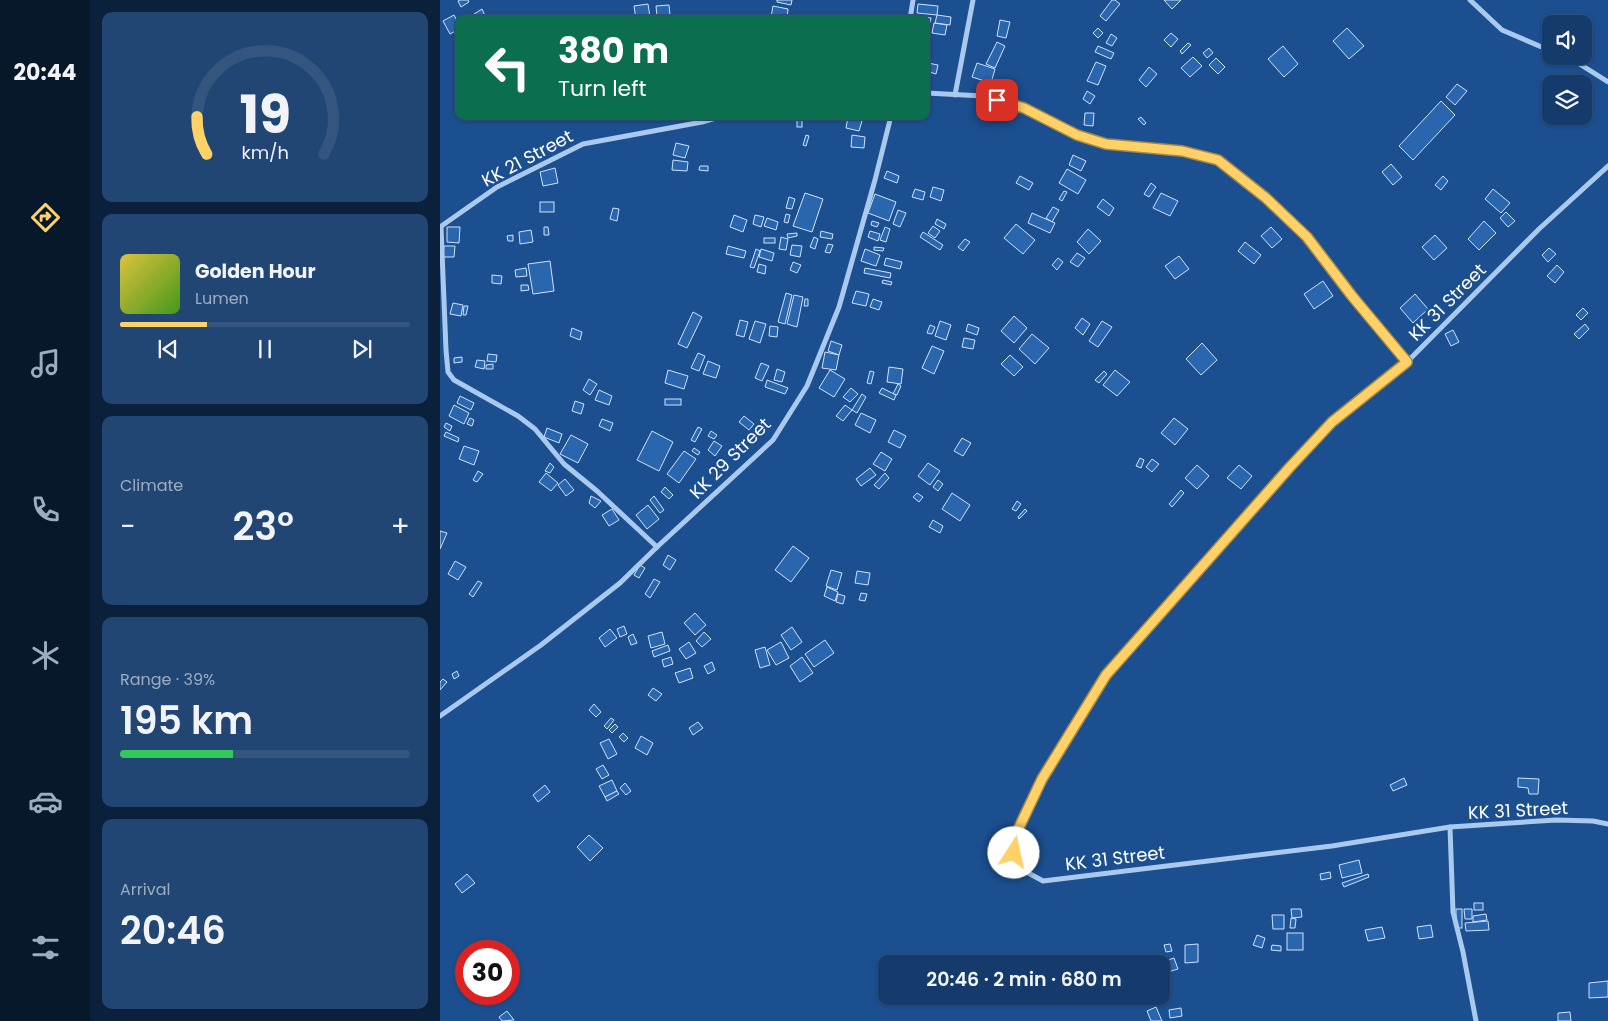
<!DOCTYPE html>
<html lang="en">
<head>
<meta charset="utf-8">
<style>
	body { margin:0; font-family:Poppins,sans-serif; background:#214673; color:#f1f3f6; height:100vh; display:flex; flex-direction:column; font-size:19px; white-space:nowrap }
	* { box-sizing:border-box; margin:0 }
	p { font-size:16px; color:#9dadc1 }
	.icon { flex:none; width:28px; height:28px; fill:none; stroke:currentColor; stroke-width:2; stroke-linecap:round; stroke-linejoin:round }
	.map { position:relative; flex:1; overflow:hidden }
	.side { display:flex; flex-direction:column; gap:12px; padding:12px; background:#0b203b; width:350px }
	.side>* { flex:none }
	.banner { position:absolute; left:15px; top:15px; width:475px; height:105px; border-radius:10px; box-shadow:0 1px 4px #0004,0 0 0 1px #33557e; background:#0b6e4f; color:#fff; overflow:hidden }
	.buttons { position:absolute; left:1102px; top:15px; display:grid; gap:10px }
	.buttons a { display:grid; place-items:center; width:50px; height:50px; border-radius:10px; background:#143b6b; box-shadow:0 1px 4px #0004,0 0 0 1px #33557e; font-size:25px }
	.speed { position:absolute; left:15px; top:940px; display:flex; gap:10px; font-size:25px; font-weight:700; text-align:center }
	.speed>* { display:grid; place-content:center; width:65px; height:65px; border-radius:50%; background:#143b6b; box-shadow:0 1px 4px #0004,0 0 0 1px #33557e; line-height:1 }
	.speed .limit { border:8px solid #d22; background:#fff; color:#111 }
	.pin { position:absolute; display:grid; place-items:center; width:42px; height:42px; color:#fff; margin:-21px; border-radius:10px; box-shadow:0 2px 8px #0006 }
	.me { position:absolute; width:55px; margin:-28px; rotate:10deg; stroke-linejoin:round; filter:drop-shadow(0 0 4px #0008) }
	.turn { display:flex; align-items:center; gap:18px; height:105px; padding:0 20px; font-size:22px }
	.turn .icon { width:65px; height:65px; stroke-width:2.5 }
	.turn b { display:block; font-size:35px; line-height:42px }
	.big { font-size:38px; font-weight:600; line-height:1.1 }
	.side .tile { flex:1; display:flex; flex-direction:column; justify-content:center; gap:8px; min-width:0; padding:0 18px; border-radius:10px; background:#214673 }
	.side .dial { align-items:center; gap:0 }
	.dial svg { height:130px; overflow:visible; fill:none; stroke:#33557e; stroke-width:7; stroke-linecap:round; text-anchor:middle }
	.dial text { fill:#f1f3f6; stroke:none }
	.song { display:flex; align-items:center; gap:15px }
	.cover { width:60px; height:60px; border-radius:8px; background:linear-gradient(135deg,hsl(50 70% 55%),hsl(100 70% 35%)) }
	.played { height:5px; border-radius:2px; background:linear-gradient(90deg,#ffd166 30%,#33557e 30%) }
	.keys { display:flex; justify-content:space-around; direction:ltr }
	.heat { display:flex; justify-content:space-between; align-items:center; font-size:28px; direction:ltr }
	.charge { height:8px; border-radius:4px; background:linear-gradient(90deg,#34c759 39%,#33557e 0) }
	.trip { position:absolute; left:438px; top:955px; width:292px; height:50px; border-radius:10px; background:#143b6b; box-shadow:0 1px 4px #0004,0 0 0 1px #33557e; font-weight:600; line-height:50px; text-align:center }
	main { display:flex; flex:1; min-height:0 }
	.menu { display:flex; flex-direction:column; width:90px; justify-content:space-around; align-items:center; background:#08182b; color:#9dadc1 }
	.menu .icon { width:35px; height:35px }
	.menu .current { color:#ffd166 }
	.menu b { font-size:22px; color:#f1f3f6 }
	.map>svg:first-child { display:block }
</style>
</head>
<body>
<main>
<nav class="menu">
<b>20:44</b>
<svg class="icon current" aria-label="directions" viewBox="0 0 24 24"><path d="M12 3l9 9-9 9-9-9zM9 14v-3h6M13 9l2 2-2 2"/></svg>
<svg class="icon" aria-label="music" viewBox="0 0 24 24"><path d="M9 18V5l10-2v13"/><circle cx="6" cy="18" r="3"/><circle cx="16" cy="16" r="3"/></svg>
<svg class="icon" aria-label="phone" viewBox="0 0 24 24"><path d="M5 4h4l2 5-3 2q2 4 5 5l2-3 5 2v4C11 20 4 13 5 4z"/></svg>
<svg class="icon" aria-label="climate" viewBox="0 0 24 24"><path d="M12 3v18M4 7l16 10M4 17L20 7"/></svg>
<svg class="icon" aria-label="car" viewBox="0 0 24 24"><path d="M5 17H2v-5l4-1 3-4h7l3 4 3 1v5h-3M9 17h6M6 11h13"/><circle cx="7" cy="17" r="2"/><circle cx="17" cy="17" r="2"/></svg>
<svg class="icon" aria-label="filters" viewBox="0 0 24 24"><path d="M4 7h16M4 17h16"/><circle cx="9" cy="7" r="2"/><circle cx="15" cy="17" r="2"/></svg>
</nav>
<section class="side">
<div class="tile dial"><svg viewBox="0 0 100 80">
<path d="M14 69A42 42 0 1 1 86 69"/>
<path d="M14 69A42 42 0 0 1 8 46" stroke="#ffd166"/>
<text x="50" y="56" font-size="32" font-weight="700">19</text>
<text x="50" y="72" font-size="11">km/h</text>
</svg></div>
<div class="tile">
<div class="song"><i class="cover"></i><div><b>Golden Hour</b><p>Lumen</p></div></div>
<div class="played"></div>
<div class="keys"><svg class="icon" aria-label="previous" viewBox="0 0 24 24"><path d="M18 5L8 12l10 7zM5 5v14"/></svg><svg class="icon" aria-label="pause" viewBox="0 0 24 24"><path d="M8 5v14M16 5v14"/></svg><svg class="icon" aria-label="next" viewBox="0 0 24 24"><path d="M6 5l10 7-10 7zM19 5v14"/></svg></div>
</div>
<div class="tile"><p>Climate</p>
<div class="heat"><a>−</a><b class="big">23°</b><a>+</a></div>
</div>
<div class="tile"><p>Range · 39%</p><b class="big">195 km</b><div class="charge"></div></div>
<div class="tile"><p>Arrival</p><b class="big">20:46</b></div>
</section>
<div class="map">
<svg width="1168" height="1021" viewBox="0 0 1168 1021">
	<rect width="100%" height="100%" fill="#1b4f8f"/>
	<g fill="#2a66ad" stroke="#cfe3fa">
		<path d="M20 0H28L29 2 21 7 18 1Z"/>
		<path d="M337 0H352L351 5 337 2Z"/>
		<path d="M672 0H675L680 4 666 21 660 16Z"/>
		<path d="M724 0H741L732 9Z"/>
		<path d="M208 4 210 17 196 19 194 6Z"/>
		<path d="M478 4 498 6 497 15 477 13Z"/>
		<path d="M229 5 230 15 217 16 216 6Z"/>
		<path d="M333 6 348 9 347 19 331 17Z"/>
		<path d="M42 9 45 16 36 19 34 14Z"/>
		<path d="M14 15 19 25V29L10 34 3 21Z"/>
		<path d="M497 15 511 17 510 25 495 23Z"/>
		<path d="M478 16 491 18 489 32 486 31V19H477Z"/>
		<path d="M560 20 570 22 566 38 557 36Z"/>
		<path d="M494 23 507 25 505 35 492 33Z"/>
		<path d="M658 28 663 33 658 38 653 33Z"/>
		<path d="M907 28 924 46 909 59 893 41Z"/>
		<path d="M731 33 738 39 731 47 724 40Z"/>
		<path d="M671 34 677 38 672 46 666 43Z"/>
		<path d="M557 42 565 46 555 68 546 64Z"/>
		<path d="M748 43 751 45 742 54 740 51Z"/>
		<path d="M658 46 674 53 671 59 655 52Z"/>
		<path d="M843 46 858 64 844 77 828 59Z"/>
		<path d="M769 48 773 53 767 58 763 53Z"/>
		<path d="M753 57 762 66 750 77 741 68Z"/>
		<path d="M776 58 785 67 778 74 769 65Z"/>
		<path d="M656 62 666 66 658 85 647 81Z"/>
		<path d="M488 63 498 65 496 74 486 71Z"/>
		<path d="M537 63 555 69 551 83 532 77Z"/>
		<path d="M709 67 717 74 706 87 699 80Z"/>
		<path d="M1017 84 1027 91 1015 105 1006 97Z"/>
		<path d="M647 91 655 96 650 104 643 99Z"/>
		<path d="M1001 101 1015 115 973 160 959 146Z"/>
		<path d="M645 113H654L653 126 644 125Z"/>
		<rect x="357" y="117" width="5" height="10"/>
		<path d="M408 117 422 121 419 131 406 128Z"/>
		<path d="M701 117 706 123 704 125 698 119Z"/>
		<path d="M366 135 369 136 366 146 363 145Z"/>
		<path d="M412 135 425 137 424 148 411 147Z"/>
		<path d="M236 143 249 146 245 158 233 155Z"/>
		<path d="M633 155 646 161 641 171 629 165Z"/>
		<path d="M233 160 248 162 247 171 232 170Z"/>
		<path d="M951 164 962 177 953 185 942 172Z"/>
		<path d="M260 166H268V171L259 170Z"/>
		<path d="M115 168 118 183 103 186 100 172Z"/>
		<path d="M627 169 646 180 638 194 619 183Z"/>
		<path d="M447 171 459 176 457 183 444 178Z"/>
		<path d="M580 176 593 183 589 190 576 183Z"/>
		<path d="M1003 176 1008 181 1001 190 995 185Z"/>
		<path d="M711 183 716 187 709 197 704 194Z"/>
		<path d="M493 187 504 190 501 201 490 197Z"/>
		<path d="M475 189 485 192 483 200 472 197Z"/>
		<path d="M1053 189 1070 203 1061 213 1045 199Z"/>
		<path d="M624 191 627 192 622 201 619 199Z"/>
		<path d="M365 193 383 199 372 232 353 226Z"/>
		<path d="M721 193 738 201 730 216 713 208Z"/>
		<path d="M435 194 456 202 449 221 428 213Z"/>
		<path d="M349 197 355 199 352 209 346 208Z"/>
		<path d="M663 199 674 208 669 216 657 207Z"/>
		<rect x="100" y="202" width="14" height="10"/>
		<path d="M613 207 619 210 612 222 606 218Z"/>
		<path d="M173 208 179 209 177 221 170 219Z"/>
		<path d="M458 210 466 213 460 227 453 224Z"/>
		<path d="M1066 212 1075 221 1068 227 1060 218Z"/>
		<path d="M592 213 615 223 610 233 588 223Z"/>
		<path d="M346 214 350 215 348 223 344 222Z"/>
		<path d="M294 215 307 220 303 232 290 227Z"/>
		<path d="M315 215 324 217 321 227 313 224Z"/>
		<path d="M327 218 338 222 336 230 324 226Z"/>
		<path d="M497 219 506 224 504 229 495 224Z"/>
		<path d="M432 221 439 223 437 227 431 225Z"/>
		<path d="M1044 221 1056 233 1039 250 1028 239Z"/>
		<path d="M576 224 595 240 583 254 564 238Z"/>
		<path d="M493 226 500 231 495 238 488 233Z"/>
		<path d="M7 227H20L19 243 7 242Z"/>
		<path d="M104 227H108L109 235H104Z"/>
		<path d="M445 227 450 229 446 242 440 240Z"/>
		<path d="M831 227 842 239 832 248 821 236Z"/>
		<path d="M648 229 661 241 649 254 637 242Z"/>
		<path d="M91 230 93 242 80 244 79 232Z"/>
		<path d="M381 231 393 234 392 239 380 237Z"/>
		<path d="M430 231 440 234 438 241 428 237Z"/>
		<path d="M483 232 503 245 500 250 480 237Z"/>
		<path d="M357 233V236L348 238 347 234Z"/>
		<path d="M73 235V241H68L67 236Z"/>
		<path d="M995 235 1007 248 994 260 982 247Z"/>
		<path d="M341 237 348 239 346 250 339 249Z"/>
		<path d="M374 237 378 239 375 249 370 247Z"/>
		<rect x="324" y="238" width="11" height="5"/>
		<path d="M525 239 530 242 523 251 518 247Z"/>
		<path d="M805 242 821 255 814 264 798 251Z"/>
		<path d="M388 244 393 245 390 253 385 252Z"/>
		<path d="M352 245 362 246 360 257 350 255Z"/>
		<path d="M4 246H15L14 257H3Z"/>
		<path d="M288 246 306 251 304 258 286 254Z"/>
		<path d="M434 247 444 248 443 251 434 250Z"/>
		<path d="M1109 248 1116 254 1108 262 1102 255Z"/>
		<path d="M316 249 320 251 314 268 310 267Z"/>
		<path d="M321 249 334 253 332 261 319 257Z"/>
		<path d="M425 249 440 255 436 266 421 261Z"/>
		<path d="M637 253 645 258 638 267 630 262Z"/>
		<path d="M739 256 749 269 735 279 725 266Z"/>
		<path d="M446 258 462 262 460 269 444 265Z"/>
		<path d="M618 258 623 262 617 270 612 265Z"/>
		<path d="M110 261 114 291 93 294 88 264Z"/>
		<path d="M353 262 361 265 357 273 350 270Z"/>
		<path d="M319 264 326 266 325 274 317 272Z"/>
		<path d="M1117 265 1124 272 1115 283 1107 276Z"/>
		<path d="M86 268 87 276 76 277 75 270Z"/>
		<path d="M425 268 451 273 450 278 424 273Z"/>
		<path d="M52 275 62 276 61 284 52 283Z"/>
		<path d="M443 280 452 282 451 285 442 283Z"/>
		<path d="M883 281 893 296 874 309 864 294Z"/>
		<path d="M81 285H88L89 290 81 291Z"/>
		<path d="M416 291 429 294 426 306 412 303Z"/>
		<path d="M346 293 352 295 345 324 338 322Z"/>
		<path d="M975 294 988 309 973 323 960 308Z"/>
		<path d="M354 295 363 297 357 327 347 324Z"/>
		<path d="M365 299H368V306H364Z"/>
		<path d="M433 299 442 302 439 310 430 307Z"/>
		<path d="M13 303 23 305 21 316 10 314Z"/>
		<path d="M24 306H28L26 315H23Z"/>
		<path d="M1143 308 1148 313 1141 320 1136 315Z"/>
		<path d="M253 312 262 317 247 348 238 344Z"/>
		<path d="M574 316 587 328 574 343 561 331Z"/>
		<path d="M642 318 650 324 643 335 635 328Z"/>
		<path d="M300 320 308 322 304 337 296 335Z"/>
		<path d="M315 321 326 324 320 343 309 339Z"/>
		<path d="M500 321 511 325 506 340 495 336Z"/>
		<path d="M662 321 672 327 658 347 649 341Z"/>
		<path d="M528 324 539 328 537 335 526 331Z"/>
		<path d="M1145 324 1149 329 1139 339 1134 334Z"/>
		<path d="M490 325 495 327 492 334 487 333Z"/>
		<path d="M330 326 338 327 337 337 329 336Z"/>
		<path d="M132 328 142 332 140 340 130 336Z"/>
		<path d="M1013 330 1019 342 1011 346 1005 334Z"/>
		<path d="M592 334 609 348 595 364 579 349Z"/>
		<path d="M524 338 535 340 533 349 522 347Z"/>
		<path d="M391 341 402 345 399 355 388 351Z"/>
		<path d="M762 343 777 360 761 375 746 359Z"/>
		<path d="M492 346 504 351 494 374 482 368Z"/>
		<path d="M385 352 399 355 396 370 382 368Z"/>
		<path d="M258 353 265 356 259 371 251 368Z"/>
		<path d="M48 354 57 355 56 362 47 361Z"/>
		<path d="M570 355 583 367 574 376 561 364Z"/>
		<path d="M22 357V362L14 363V358Z"/>
		<path d="M37 360 45 361 44 369 35 367Z"/>
		<path d="M268 361 280 366 276 378 263 374Z"/>
		<path d="M321 363 329 366 322 381 315 378Z"/>
		<path d="M53 364V369H46V365Z"/>
		<path d="M449 367 463 369 461 384 447 382Z"/>
		<path d="M337 369 345 372 342 382 334 380Z"/>
		<path d="M228 370 248 376 244 389 225 383Z"/>
		<path d="M390 370 405 379 394 397 379 388Z"/>
		<path d="M675 370 690 382 677 396 663 385Z"/>
		<path d="M430 371 434 372 431 384 427 383Z"/>
		<path d="M664 371 667 374 659 383 655 380Z"/>
		<path d="M149 379 157 384 150 395 143 390Z"/>
		<path d="M327 380 348 388 345 394 325 387Z"/>
		<path d="M458 384 461 386 457 395 453 394Z"/>
		<path d="M411 388 418 394 410 402 403 397Z"/>
		<path d="M442 388 456 395 454 400 439 393Z"/>
		<path d="M159 390 172 396 169 405 155 400Z"/>
		<path d="M422 394 426 397 417 413 412 410Z"/>
		<path d="M20 396 34 403 31 410 17 403Z"/>
		<rect x="225" y="399" width="16" height="6"/>
		<path d="M135 401 144 404 141 414 132 411Z"/>
		<path d="M14 405 29 413 24 424 9 416Z"/>
		<path d="M405 405 412 410 403 421 396 416Z"/>
		<path d="M421 413 436 420 430 433 415 425Z"/>
		<path d="M304 416 314 424 309 430 299 422Z"/>
		<path d="M30 418 34 420 32 426 27 424Z"/>
		<path d="M734 418 748 429 735 445 721 433Z"/>
		<path d="M162 419 173 423 170 431 159 426Z"/>
		<path d="M6 423 12 426 10 431 4 427Z"/>
		<path d="M258 427 262 429 255 442 251 440Z"/>
		<path d="M107 428 122 434 119 443 104 437Z"/>
		<path d="M454 430 466 436 460 448 448 442Z"/>
		<path d="M212 431 233 442 219 471 197 460Z"/>
		<path d="M271 431 277 435 274 439 268 436Z"/>
		<path d="M6 432 19 438 18 442 4 436Z"/>
		<path d="M131 435 148 444 138 463 120 454Z"/>
		<path d="M522 438 531 443 523 456 514 451Z"/>
		<path d="M274 441 282 446 275 456 268 450Z"/>
		<path d="M24 446 39 451 34 465 19 459Z"/>
		<path d="M254 448 260 452 258 455 252 451Z"/>
		<path d="M244 451 256 459 239 483 227 474Z"/>
		<path d="M441 452 452 459 445 471 433 464Z"/>
		<path d="M700 458 704 460 701 468 696 466Z"/>
		<path d="M712 459 719 464 712 472 706 467Z"/>
		<path d="M110 463 114 467 110 473 105 471Z"/>
		<path d="M488 463 500 471 490 485 478 476Z"/>
		<path d="M757 465 769 476 757 489 745 478Z"/>
		<path d="M799 465 812 476 801 489 787 478Z"/>
		<path d="M430 468 436 475 421 486 416 479Z"/>
		<path d="M38 471 43 474 37 482 33 480Z"/>
		<path d="M106 473 118 483 111 491 99 482Z"/>
		<path d="M445 473 449 478 439 489 434 485Z"/>
		<path d="M125 479 134 490 126 496 118 485Z"/>
		<path d="M498 480 503 484 498 491 493 487Z"/>
		<path d="M225 487 233 495 229 499 221 492Z"/>
		<path d="M741 490 744 493 732 507 729 504Z"/>
		<path d="M477 493 483 497 479 502 473 497Z"/>
		<path d="M512 493 530 505 520 521 502 509Z"/>
		<path d="M151 496 161 501 155 508 149 503Z"/>
		<path d="M214 496 224 510 220 513 210 500Z"/>
		<path d="M577 501 581 504 576 511 572 509Z"/>
		<path d="M208 505 219 519 207 529 196 515Z"/>
		<path d="M172 509 179 520 169 526 162 515Z"/>
		<path d="M585 509 587 511 579 519 578 517Z"/>
		<path d="M493 520 503 526 500 533 489 527Z"/>
		<path d="M0 531 7 533 0 549Z"/>
		<path d="M353 546 369 558 351 582 335 570Z"/>
		<path d="M228 555 236 560 230 570 223 565Z"/>
		<path d="M15 561 26 567 18 580 8 574Z"/>
		<path d="M200 565 205 568 199 578 194 575Z"/>
		<path d="M391 570 402 573 397 590 386 586Z"/>
		<path d="M417 571 430 573 428 585 415 583Z"/>
		<path d="M214 579 220 582 210 598 205 594Z"/>
		<path d="M38 581 42 583 33 597 29 594Z"/>
		<path d="M387 587 398 592 395 601 384 596Z"/>
		<path d="M421 593 427 594 425 601 419 600Z"/>
		<path d="M398 594 405 596 403 604 396 602Z"/>
		<path d="M255 613 266 625 255 635 244 623Z"/>
		<path d="M184 626 187 634 180 637 177 629Z"/>
		<path d="M352 627 362 642 351 650 341 635Z"/>
		<path d="M170 629 177 638 165 647 159 638Z"/>
		<path d="M222 632 225 644 211 648 208 636Z"/>
		<path d="M264 632 271 639 262 647 256 641Z"/>
		<path d="M193 634 197 643 191 645 188 637Z"/>
		<path d="M385 640 394 653 374 667 365 654Z"/>
		<path d="M249 642 256 653 246 659 239 649Z"/>
		<path d="M341 642 349 658 336 665 327 650Z"/>
		<path d="M228 645 230 651 214 657 212 651Z"/>
		<path d="M325 647 330 665 320 668 315 650Z"/>
		<path d="M231 657 233 664 224 667 222 660Z"/>
		<path d="M362 657 373 673 360 682 350 666Z"/>
		<path d="M272 662 275 670 268 674 264 666Z"/>
		<path d="M250 668 253 678 239 683 235 673Z"/>
		<path d="M17 671 19 676 14 679 12 674Z"/>
		<path d="M3 679 7 682 0 690V682Z"/>
		<path d="M213 688 222 694 216 701 208 695Z"/>
		<path d="M154 704 161 712 156 717 149 710Z"/>
		<path d="M171 718 174 720 167 729 164 726Z"/>
		<path d="M258 722 263 728 253 735 249 728Z"/>
		<path d="M175 724 178 727 172 733 169 730Z"/>
		<path d="M183 733 188 738 184 742 179 737Z"/>
		<path d="M201 736 213 743 207 755 195 748Z"/>
		<path d="M169 739 177 754 168 759 160 743Z"/>
		<path d="M163 765 169 775 162 779 156 769Z"/>
		<path d="M964 778 967 785 953 791 950 785Z"/>
		<path d="M1078 778 1099 779 1098 794H1089L1088 788 1078 787Z"/>
		<path d="M172 780 177 791 165 797 159 786Z"/>
		<path d="M185 783 191 791 186 795 180 788Z"/>
		<path d="M105 785 110 792 98 802 93 795Z"/>
		<path d="M177 791 179 794 167 801 165 797Z"/>
		<path d="M149 835 163 848 150 861 137 847Z"/>
		<path d="M919 860 922 873 902 878 899 865Z"/>
		<path d="M890 872 891 878 881 880 880 874Z"/>
		<path d="M27 874 35 883 22 893 15 884Z"/>
		<path d="M928 874 929 877 904 887 902 883Z"/>
		<rect x="1034" y="903" width="9" height="7"/>
		<path d="M851 909H861L862 917 852 918Z"/>
		<rect x="1016" y="909" width="6" height="19"/>
		<path d="M1024 909H1032V919H1025Z"/>
		<path d="M1046 914 1047 920 1033 922V916Z"/>
		<path d="M832 915H844V929H833Z"/>
		<path d="M851 918 856 919 855 928H850Z"/>
		<path d="M1048 921 1049 930 1026 931 1025 923Z"/>
		<path d="M991 925 993 937 979 939 977 927Z"/>
		<path d="M942 927 945 938 928 941 925 930Z"/>
		<rect x="847" y="933" width="16" height="17"/>
		<path d="M817 935 825 938 822 948 813 945Z"/>
		<path d="M730 944 732 951 726 952 724 945Z"/>
		<path d="M758 944V962L745 963V945Z"/>
		<path d="M832 945 841 946V951L831 950Z"/>
		<path d="M715 956 717 960 711 963 709 960Z"/>
		<path d="M734 958 738 969 728 972 725 961Z"/>
		<path d="M1168 981V997L1149 998V983Z"/>
		<path d="M726 990 728 996 722 998 721 992Z"/>
		<path d="M716 1007 722 1021H711L707 1011Z"/>
		<path d="M741 1008 742 1016 730 1018 729 1010Z"/>
		<path d="M67 1011 74 1020 62 1021 59 1017Z"/>
		<path d="M1130 1012 1131 1021H1118V1013Z"/>
	</g>
	<g fill="none" stroke-linecap="round" stroke-linejoin="round">
		<g stroke="#a9c9ee" stroke-width="5">
			<path d="M1030 0 1062 30 1111 51"/>
			<path d="M470 19 473 0"/>
			<path d="M1123 56 1138 63 1168 82"/>
			<path d="M486 93 543 96 584 108 637 135 666 144 743 151 778 160 826 198 867 237 912 296 967 362"/>
			<path d="M515 95 533 0"/>
			<path d="M1168 166 1099 229 967 362 892 422 850 467 666 675 602 779 575 836 574 853 581 869 603 881 892 846 1010 827 1116 820 1153 821 1168 824"/>
			<path d="M0 227 57 187 143 144 262 122 283 116"/>
			<path d="M1 227 6 350 8 372 14 380 78 416 95 429 124 464 157 491 217 547"/>
			<path d="M0 716 101 645 180 583 217 547 333 440 367 386 399 307 435 180 451 116"/>
			<path d="M1010 827 1013 912 1023 952 1036 1021"/>
		</g>
	</g>
	<g fill="none" stroke-linecap="round" stroke-linejoin="round">
		<g stroke="#a68842" stroke-width="12">
			<path id="route" d="M557 100 584 108 637 135 666 144 742 151 778 160 826 198 867 237 912 296 967 362 892 422 850 467 666 675 602 779 575 836 574 853"/>
		</g>
		<use href="#route" stroke="#ffd166" stroke-width="9"/>
	</g>
	<g text-anchor="middle" dominant-baseline="central" stroke-width="5" stroke-linejoin="round" paint-order="stroke">
		<g font-size="18" fill="#fff" stroke="#1b4f8f">
			<text transform="translate(87 158) rotate(-28)">KK 21 Street</text>
			<text transform="translate(1007 302) rotate(-45)">KK 31 Street</text>
			<text transform="translate(290 458) rotate(-45)">KK 29 Street</text>
			<text transform="translate(1078 810) rotate(-3)">KK 31 Street</text>
			<text transform="translate(675 858) rotate(-7)">KK 31 Street</text>
		</g>
	</g>
</svg>
<div class="buttons">
<a><svg class="icon" aria-label="sound" viewBox="0 0 24 24"><path d="M4 9h4l5-4v14l-5-4H4zM17 9q2 3 0 6"/></svg></a>
<a><svg class="icon" aria-label="layers" viewBox="0 0 24 24"><path d="M12 4l9 5-9 5-9-5zM3 14l9 5 9-5"/></svg></a>
</div>
<div class="speed"><div class="limit">30</div></div>
<div class="pin" style="left:557px;top:100px;background:#d93025"><svg class="icon" aria-label="arrive" viewBox="0 0 24 24"><path d="M6 21V4h12l-3 4 3 4H6"/></svg></div>
<svg class="me" style="left:574px;top:853px" viewBox="-20 -20 40 40"><circle r="19" fill="#fff"/><path d="M0-13L10 11 0 6-10 11z" fill="#ffd166"/></svg>
<div class="trip">20:46 · 2 min · 680 m</div>
<div class="banner">
<div class="turn"><svg class="icon" aria-label="left" viewBox="0 0 24 24"><path d="M17 20v-9H6M10 6l-5 5 5 5"/></svg><div><b>380 m</b>Turn left</div></div>
</div>
</div>
</main>
</body>
</html>
